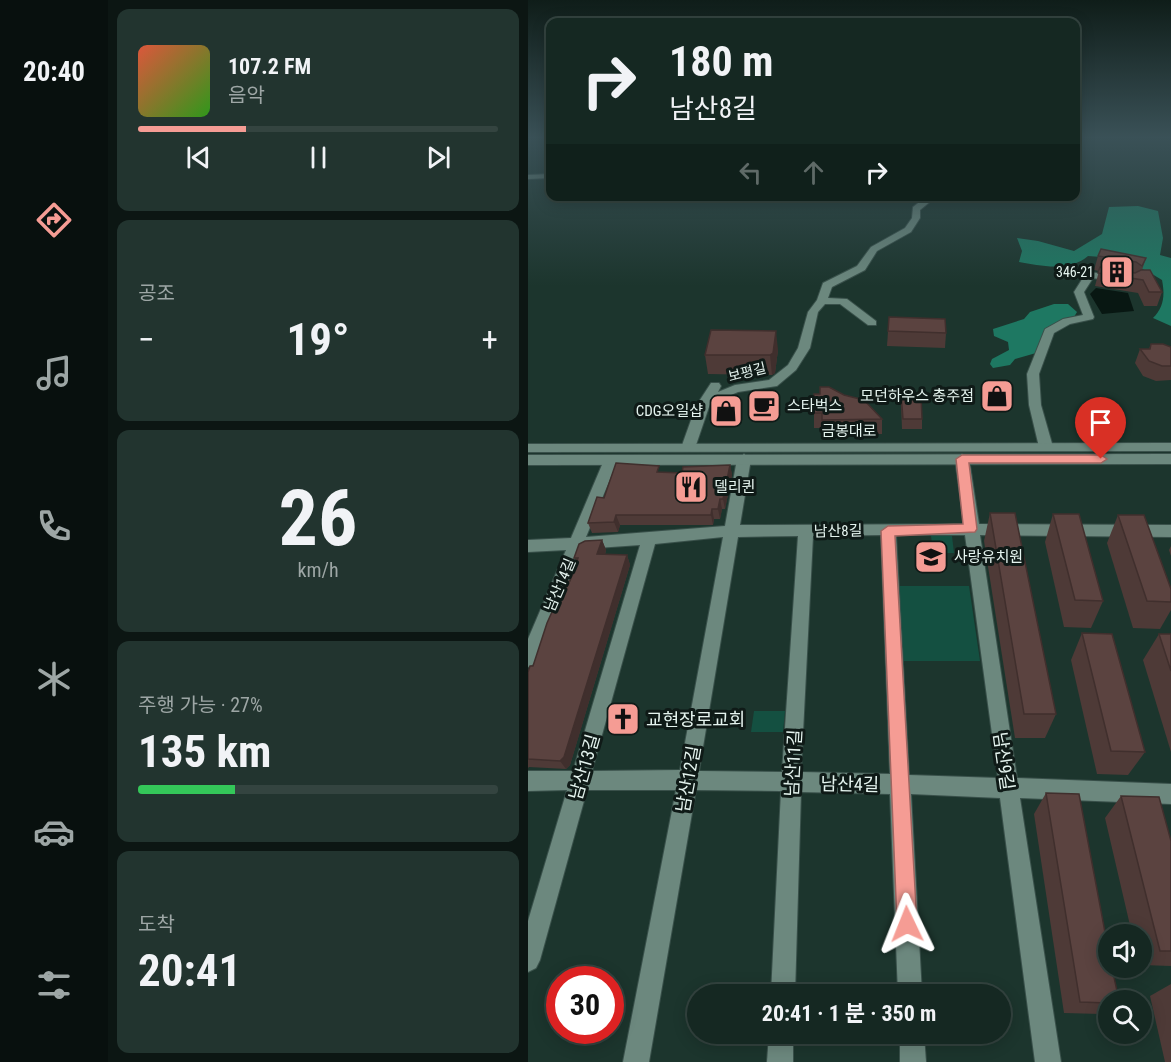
<!DOCTYPE html>
<html lang="ko">
<head>
<meta charset="utf-8">
<style>
	body { margin:0; font-family:"Roboto Condensed","Noto Sans KR",sans-serif; background:#22342f; color:#f1f3f6; height:100vh; display:flex; flex-direction:column; font-size:22px; white-space:nowrap }
	* { box-sizing:border-box; margin:0 }
	p { font-size:20px; color:#9da6a5 }
	.icon { flex:none; width:33px; height:33px; fill:none; stroke:currentColor; stroke-width:2; stroke-linecap:round; stroke-linejoin:round }
	.map { position:relative; flex:1; overflow:hidden }
	.side { display:flex; flex-direction:column; gap:9px; padding:9px; background:#0c1613; width:420px }
	.side>* { flex:none }
	.guide { position:absolute; left:18px; top:18px; width:534px; height:183px; border-radius:12px; box-shadow:0 3px 15px #0003,0 0 0 2px #344440; background:#152822; color:#f1f3f6; overflow:hidden }
	.controls { position:absolute; left:570px; top:924px; display:grid; gap:12px }
	.controls a { display:grid; place-items:center; width:54px; height:54px; border-radius:50%; background:#152822; box-shadow:0 3px 15px #0003,0 0 0 2px #344440; font-size:30px }
	.speed { position:absolute; left:18px; top:966px; display:flex; gap:12px; font-size:30px; font-weight:700; text-align:center }
	.speed>* { display:grid; place-content:center; width:78px; height:78px; border-radius:50%; background:#152822; box-shadow:0 3px 15px #0003,0 0 0 2px #344440; line-height:1 }
	.speed .limit { border:9px solid #d22; background:#fff; color:#111 }
	.pin { position:absolute; display:grid; place-items:center; width:51px; height:51px; color:#fff; margin:-62px -26px; border-radius:50% 50% 50% 0; rotate:-45deg; box-shadow:0 0 6px #0007 }
	.pin .icon { rotate:45deg }
	.me { position:absolute; width:66px; margin:-33px; rotate:358deg; stroke-linejoin:round; filter:drop-shadow(0 0 4px #0008) }
	.turn { display:flex; align-items:center; gap:21px; height:126px; padding:0 24px; font-size:27px }
	.turn .icon { width:78px; height:78px; stroke-width:2.5 }
	.turn b { display:block; font-size:42px; line-height:51px }
	.lanes { display:flex; align-items:center; height:57px; padding:0 24px; background:#0003; justify-content:center; gap:30px; direction:ltr }
	.lanes .off { opacity:.35 }
	.big { font-size:45px; font-weight:700; line-height:1.1 }
	.side .tile { flex:1; display:flex; flex-direction:column; justify-content:center; gap:9px; min-width:0; padding:0 21px; border-radius:12px; background:#22342f }
	.side .dial { align-items:center; gap:0 }
	.dial b { font-size:78px; line-height:1 }
	.song { display:flex; align-items:center; gap:18px }
	.cover { width:72px; height:72px; border-radius:9px; background:linear-gradient(135deg,hsl(10 70% 55%),hsl(110 70% 35%)) }
	.played { height:6px; border-radius:3px; background:linear-gradient(90deg,#f59c94 30%,#344440 30%) }
	.keys { display:flex; justify-content:space-around; direction:ltr }
	.heat { display:flex; justify-content:space-between; align-items:center; font-size:33px; direction:ltr }
	.charge { height:9px; border-radius:4px; background:linear-gradient(90deg,#34c759 27%,#344440 0) }
	.trip { position:absolute; left:159px; top:984px; width:324px; height:60px; border-radius:30px; background:#152822; box-shadow:0 3px 15px #0003,0 0 0 2px #344440; font-weight:700; line-height:60px; text-align:center }
	main { display:flex; flex:1; min-height:0 }
	.menu { display:flex; flex-direction:column; width:108px; justify-content:space-around; align-items:center; background:#08100e; color:#9da6a5 }
	.menu .icon { width:42px; height:42px }
	.menu .on { color:#f59c94 }
	.menu b { font-size:27px; color:#f1f3f6 }
	.map>svg:first-child { display:block }
</style>
</head>
<body>
<main>
<nav class="menu">
<b>20:40</b>
<svg class="icon on" aria-label="directions" viewBox="0 0 24 24"><path d="M12 3l9 9-9 9-9-9zM9 14v-3h6M13 9l2 2-2 2"/></svg>
<svg class="icon" aria-label="music" viewBox="0 0 24 24"><path d="M9 18V5l10-2v13"/><circle cx="6" cy="18" r="3"/><circle cx="16" cy="16" r="3"/></svg>
<svg class="icon" aria-label="phone" viewBox="0 0 24 24"><path d="M5 4h4l2 5-3 2q2 4 5 5l2-3 5 2v4C11 20 4 13 5 4z"/></svg>
<svg class="icon" aria-label="climate" viewBox="0 0 24 24"><path d="M12 3v18M4 7l16 10M4 17L20 7"/></svg>
<svg class="icon" aria-label="car" viewBox="0 0 24 24"><path d="M5 17H2v-5l4-1 3-4h7l3 4 3 1v5h-3M9 17h6M6 11h13"/><circle cx="7" cy="17" r="2"/><circle cx="17" cy="17" r="2"/></svg>
<svg class="icon" aria-label="filters" viewBox="0 0 24 24"><path d="M4 7h16M4 17h16"/><circle cx="9" cy="7" r="2"/><circle cx="15" cy="17" r="2"/></svg>
</nav>
<section class="side">
<div class="tile">
<div class="song"><i class="cover"></i><div><b>107.2 FM</b><p>음악</p></div></div>
<div class="played"></div>
<div class="keys"><svg class="icon" aria-label="previous" viewBox="0 0 24 24"><path d="M18 5L8 12l10 7zM5 5v14"/></svg><svg class="icon" aria-label="pause" viewBox="0 0 24 24"><path d="M8 5v14M16 5v14"/></svg><svg class="icon" aria-label="next" viewBox="0 0 24 24"><path d="M6 5l10 7-10 7zM19 5v14"/></svg></div>
</div>
<div class="tile"><p>공조</p>
<div class="heat"><a>−</a><b class="big">19°</b><a>+</a></div>
</div>
<div class="tile dial"><b>26</b><p>km/h</p></div>
<div class="tile"><p>주행 가능 · 27%</p><b class="big">135 km</b><div class="charge"></div></div>
<div class="tile"><p>도착</p><b class="big">20:41</b></div>
</section>
<div class="map">
<svg width="643" height="1062" viewBox="0 0 643 1062">
	<rect width="100%" height="100%" fill="#1c352d"/>
	<g fill="#145041">
		<path d="M403 536H424L426 553H405Z"/>
		<path d="M369 586H441L452 661H373Z"/>
		<path d="M226 711H257L255 732H223Z"/>
	</g>
	<g fill="#1e7862">
		<path d="M610 206 630 211 635 238 632 255 643 258V326L625 318C636 307 637 295 634 280 611 265 588 257 560 256 542 272 513 266 491 262L494 251 489 238 510 241 546 251 574 234 581 207Z"/>
		<path d="M526 304H540L549 312 546 317C521 323 515 329 508 353L487 359 482 365 465 368 462 364 464 359 481 350 480 342 466 336 465 329 496 319 502 312Z"/>
	</g>
	<path fill="#081712" d="M568 288 600 293 606 311 574 314 562 294Z"/>
	<g fill="none" stroke-linecap="round" stroke-linejoin="round">
		<g stroke="#39504a" stroke-width="2">
			<g id="minor">
				<path d="M22 174V178L0 179V175Z"/>
				<path d="M399 196H409L392 210V218L383 232 349 251 337 270 304 287 300 298 319 299 348 321V325H340L312 304H297L290 312 282 348 268 370 249 386 210 392 182 404 167 448 165 451H155L153 448 168 406 183 383H191L193 386 190 392 207 385 241 380 260 365 270 348 280 312 289 300 295 283 329 266 343 247 377 228 384 218 385 207Z"/>
				<path d="M562 272 588 276 593 279 588 282 565 278 556 292 566 317 565 319 542 324 526 333 511 374 513 405 525 447 518 451 511 447 501 405 499 374 517 329 535 319 555 315 546 292 558 273Z"/>
				<path d="M216 454 223 459 212 525 436 524 427 459 434 454 441 459 451 524 643 525V537L452 535 489 778 643 784V804L492 798 533 1062H507L472 798 383 794 394 994H370L362 794 273 792 267 994H243L253 791 168 790 121 1062H95L148 790H59L12 960 8 968 0 972V921L39 790 0 791V771H45L112 545 54 549 9 659 6 664 0 667V639L38 550 0 552V540L43 538 76 460 83 455 90 460 58 537 197 526 209 459ZM353 535 362 774 273 772 285 536ZM368 535H437L470 778 381 775ZM270 536 254 772 171 771 210 537ZM195 537 152 770 64 771 127 544Z"/>
				<path d="M241 1034H265V1062H239Z"/>
				<path d="M372 1034H396L398 1062H372Z"/>
			</g>
		</g>
		<g stroke="#39504a" stroke-width="2">
			<g id="tertiary">
				<path d="M643 443V451L0 452V444Z"/>
				<path d="M643 454V464L0 465V455Z"/>
			</g>
		</g>
		<use href="#minor" fill="#6c887e" fill-rule="evenodd"/>
		<use href="#tertiary" fill="#6c887e" fill-rule="evenodd"/>
	</g>
	<g fill="#4e3a37">
		<path d="M570 256 618 258 614 270 634 292 629 306H616L610 293 567 286 571 271 566 270Z"/>
		<path d="M361 317 418 333 417 348 359 346Z"/>
		<path d="M623 344 643 347V380L628 381 615 376 607 363 612 349H621Z"/>
		<path d="M250 350 247 373 244 375 180 374 177 355Z"/>
		<path d="M286 394 354 419V434L294 435V428H286Z"/>
		<path d="M373 394 394 419V429H374L373 404Z"/>
		<path d="M202 465 204 475 197 509H194L192 519H186L185 525H92L90 532 64 533 60 523 76 498 133 472 154 473Z"/>
		<path d="M462 513 528 714 517 738H487L456 541Z"/>
		<path d="M525 514 575 601 563 628 536 627 517 542Z"/>
		<path d="M590 515 643 589V610L632 629 605 628 579 543Z"/>
		<path d="M74 540 78 550 77 555H99L102 565 42 765 38 769 1 767 0 768V672L5 666 42 581 49 562 46 558Z"/>
		<path d="M643 546V556L641 550Z"/>
		<path d="M554 633 617 752 600 775 569 774 543 660Z"/>
		<path d="M631 634H643V752L615 660Z"/>
		<path d="M518 793 580 1000V1010L573 1014 536 1013 506 814Z"/>
		<path d="M593 796 643 841V966L614 965V934H604L577 818Z"/>
		<path d="M643 984V1062H637L622 996Z"/>
	</g>
	<g fill="#402f2d">
		<path d="M248 331 250 350 247 373 244 375 242 355Z"/>
		<path d="M202 465 204 475 197 509 195 499Z"/>
		<path d="M192 499 194 509 192 519 190 509Z"/>
		<path d="M184 509 186 519 185 525 183 515Z"/>
		<path d="M88 515 92 525 90 532 86 522Z"/>
		<path d="M74 540 78 550 74 564 69 554Z"/>
		<path d="M99 555 102 565 42 765 38 769 32 761Z"/>
	</g>
	<g fill="#5b4340" stroke="#402f2d" stroke-width="1.5">
		<path d="M573 249 618 258 614 266 608 262 570 256Z"/>
		<path d="M572 267 607 273 613 270H622L634 292H621L615 280 570 273Z"/>
		<path d="M361 317 417 319 418 333 360 331Z"/>
		<path d="M183 330 248 331 245 353 242 355H177Z"/>
		<path d="M623 344H635L643 347V366H634L621 361 612 349H622Z"/>
		<path d="M292 387H301L316 395 336 400 354 419 294 420V413H286V394H292Z"/>
		<path d="M373 394 393 395 394 419H375Z"/>
		<path d="M88 463 131 466 129 472 154 473 155 467 202 465 195 499H192L190 509H184L183 515H88L86 522 60 523 69 497 76 498Z"/>
		<path d="M462 513H487L528 714H496Z"/>
		<path d="M525 514H551L575 601 547 600Z"/>
		<path d="M590 515H616L643 589V602L619 601Z"/>
		<path d="M74 540 69 554 99 555 36 757 32 761 0 759V672L2 666H5L19 623 38 581H42L50 558H46L51 544 57 541Z"/>
		<path d="M554 633 584 634 617 752 583 751Z"/>
		<path d="M631 634H643V671Z"/>
		<path d="M518 793 551 794 580 948V968H584L591 1000H580V1003L552 1002Z"/>
		<path d="M593 796 631 797 643 841V951H632Z"/>
	</g>
	<linearGradient id="sky" x2="0" y2="1"><stop stop-color="#0f1d19"/><stop offset="0.48" stop-color="#3a5157"/><stop offset="1" stop-color="#3a5157" stop-opacity="0"/></linearGradient>
	<rect width="643" height="286" fill="url(#sky)"/>
	<path fill="#f59c94" stroke="#9f6560" stroke-width="1.5" d="M434 455H573L579 459 573 463H441L449 529 447 532 367 536 389 924 386 932 379 935 372 932 369 924 353 531 360 526 435 524 428 459Z"/>
	<defs>
		<g id="building-square" transform="scale(1.725)"><rect x="-9" y="-9" width="18" height="18" rx="4" fill="#f59c94" stroke="#0f1a17"/><path d="M-4-6H4V6H1V3H-1V6H-4ZM-2.5-4.3h1.7v1.8h-1.7ZM.8-4.3h1.7v1.8H.8ZM-2.5-1h1.7V.8h-1.7ZM.8-1h1.7V.8H.8Z" fill="#111"/></g>
		<g id="shop-square" transform="scale(1.725)"><rect x="-9" y="-9" width="18" height="18" rx="4" fill="#f59c94" stroke="#0f1a17"/><path d="M-5-2.5h2.3a2.7 3.5 0 0 1 5.4 0H5L5.5 6h-11ZM-1.5-2.5h3a1.5 2.3 0 0 0-3 0Z" fill="#111"/></g>
		<g id="cafe-square" transform="scale(1.725)"><rect x="-9" y="-9" width="18" height="18" rx="4" fill="#f59c94" stroke="#0f1a17"/><path d="M-5.5-4.5H6V0H3Q3 3.5 0 3.5H-2.5Q-5.5 3.5-5.5 0ZM3-3.2v2h1.7v-2ZM-6 4.5H4V6H-6Z" fill="#111"/></g>
		<g id="restaurant-square" transform="scale(1.725)"><rect x="-9" y="-9" width="18" height="18" rx="4" fill="#f59c94" stroke="#0f1a17"/><path d="M-5-6h1v4h1v-4h1v4h1v-4h1v5L-1.5 .5V6h-2V.5L-5-1ZM5-6V6H3V1.5H1.5Q1.5-4 5-6Z" fill="#111"/></g>
		<g id="school-square" transform="scale(1.725)"><rect x="-9" y="-9" width="18" height="18" rx="4" fill="#f59c94" stroke="#0f1a17"/><path d="M0-5L7-2L0 1L-7-2ZM-4 1L0 2.5L4 1V4Q0 6-4 4Z" fill="#111"/></g>
		<g id="church-square" transform="scale(1.725)"><rect x="-9" y="-9" width="18" height="18" rx="4" fill="#f59c94" stroke="#0f1a17"/><path d="M-1.2-6h2.4v3.5h3.3v2.4h-3.3V6h-2.4V-.1h-3.3v-2.4h3.3Z" fill="#111"/></g>
	</defs>
	<g fill-rule="evenodd">
		<use href="#building-square" x="589" y="272"/>
		<use href="#shop-square" x="469" y="396"/>
		<use href="#cafe-square" x="236" y="406"/>
		<use href="#shop-square" x="198" y="411"/>
		<use href="#restaurant-square" x="163" y="487"/>
		<use href="#school-square" x="403" y="557"/>
		<use href="#church-square" x="95" y="719"/>
	</g>
	<g text-anchor="middle" dominant-baseline="central" stroke-width="6" stroke-linejoin="round" paint-order="stroke">
		<g font-size="14" fill="#e4f3ee" stroke="#0f1a17" text-anchor="end">
			<text x="566" y="272">346-21</text>
		</g>
		<g font-size="14" fill="#e4f3ee" stroke="#0f1a17">
			<text transform="translate(219 372) rotate(-14)">보평길</text>
		</g>
		<g font-size="15" fill="#e4f3ee" stroke="#0f1a17" text-anchor="start">
			<text x="446" y="396" text-anchor="end">모던하우스 충주점</text>
			<text x="259" y="406">스타벅스</text>
			<text x="175" y="411" text-anchor="end">CDG오일샵</text>
			<text x="186" y="487">델리퀸</text>
			<text x="426" y="557">사랑유치원</text>
		</g>
		<g font-size="15" fill="#e4f3ee" stroke="#0f1a17">
			<text x="321" y="431">금봉대로</text>
			<text transform="translate(310 531) rotate(-1)">남산8길</text>
			<text transform="translate(32 585) rotate(-67)">남산14길</text>
		</g>
		<g font-size="18" fill="#e4f3ee" stroke="#0f1a17" text-anchor="start">
			<text x="118" y="719">교현장로교회</text>
		</g>
		<g font-size="18" fill="#e4f3ee" stroke="#0f1a17">
			<text transform="translate(476 761) rotate(82)">남산9길</text>
			<text transform="translate(265 763) rotate(-87)">남산11길</text>
			<text transform="translate(56 767) rotate(-74)">남산13길</text>
			<text transform="translate(160 779) rotate(-80)">남산12길</text>
			<text transform="translate(322 784) rotate(1)">남산4길</text>
		</g>
	</g>
</svg>
<div class="controls">
<a><svg class="icon" aria-label="sound" viewBox="0 0 24 24"><path d="M4 9h4l5-4v14l-5-4H4zM17 9q2 3 0 6"/></svg></a>
<a><svg class="icon" aria-label="search" viewBox="0 0 24 24"><circle cx="10" cy="10" r="6"/><path d="M15 15l6 6"/></svg></a>
</div>
<div class="speed"><div class="limit">30</div></div>
<div class="pin" style="left:573px;top:459px;background:#d93025"><svg class="icon" aria-label="arrive" viewBox="0 0 24 24"><path d="M6 21V4h12l-3 4 3 4H6"/></svg></div>
<svg class="me" style="left:379px;top:924px" viewBox="-20 -20 40 40"><path d="M0-17L14 15 0 8-14 15z" fill="#f59c94" stroke="#fff" stroke-width="4"/></svg>
<div class="trip">20:41 · 1 분 · 350 m</div>
<div class="guide">
<div class="turn"><svg class="icon" aria-label="right" viewBox="0 0 24 24"><path d="M7 20v-9h11M14 6l5 5-5 5"/></svg><div><b>180 m</b>남산8길</div></div>
<div class="lanes"><svg class="icon off" aria-label="left" viewBox="0 0 24 24"><path d="M17 20v-9H6M10 6l-5 5 5 5"/></svg><svg class="icon off" aria-label="ahead" viewBox="0 0 24 24"><path d="M12 20V5M6 11l6-6 6 6"/></svg><svg class="icon" aria-label="right" viewBox="0 0 24 24"><path d="M7 20v-9h11M14 6l5 5-5 5"/></svg></div>
</div>
</div>
</main>
</body>
</html>
